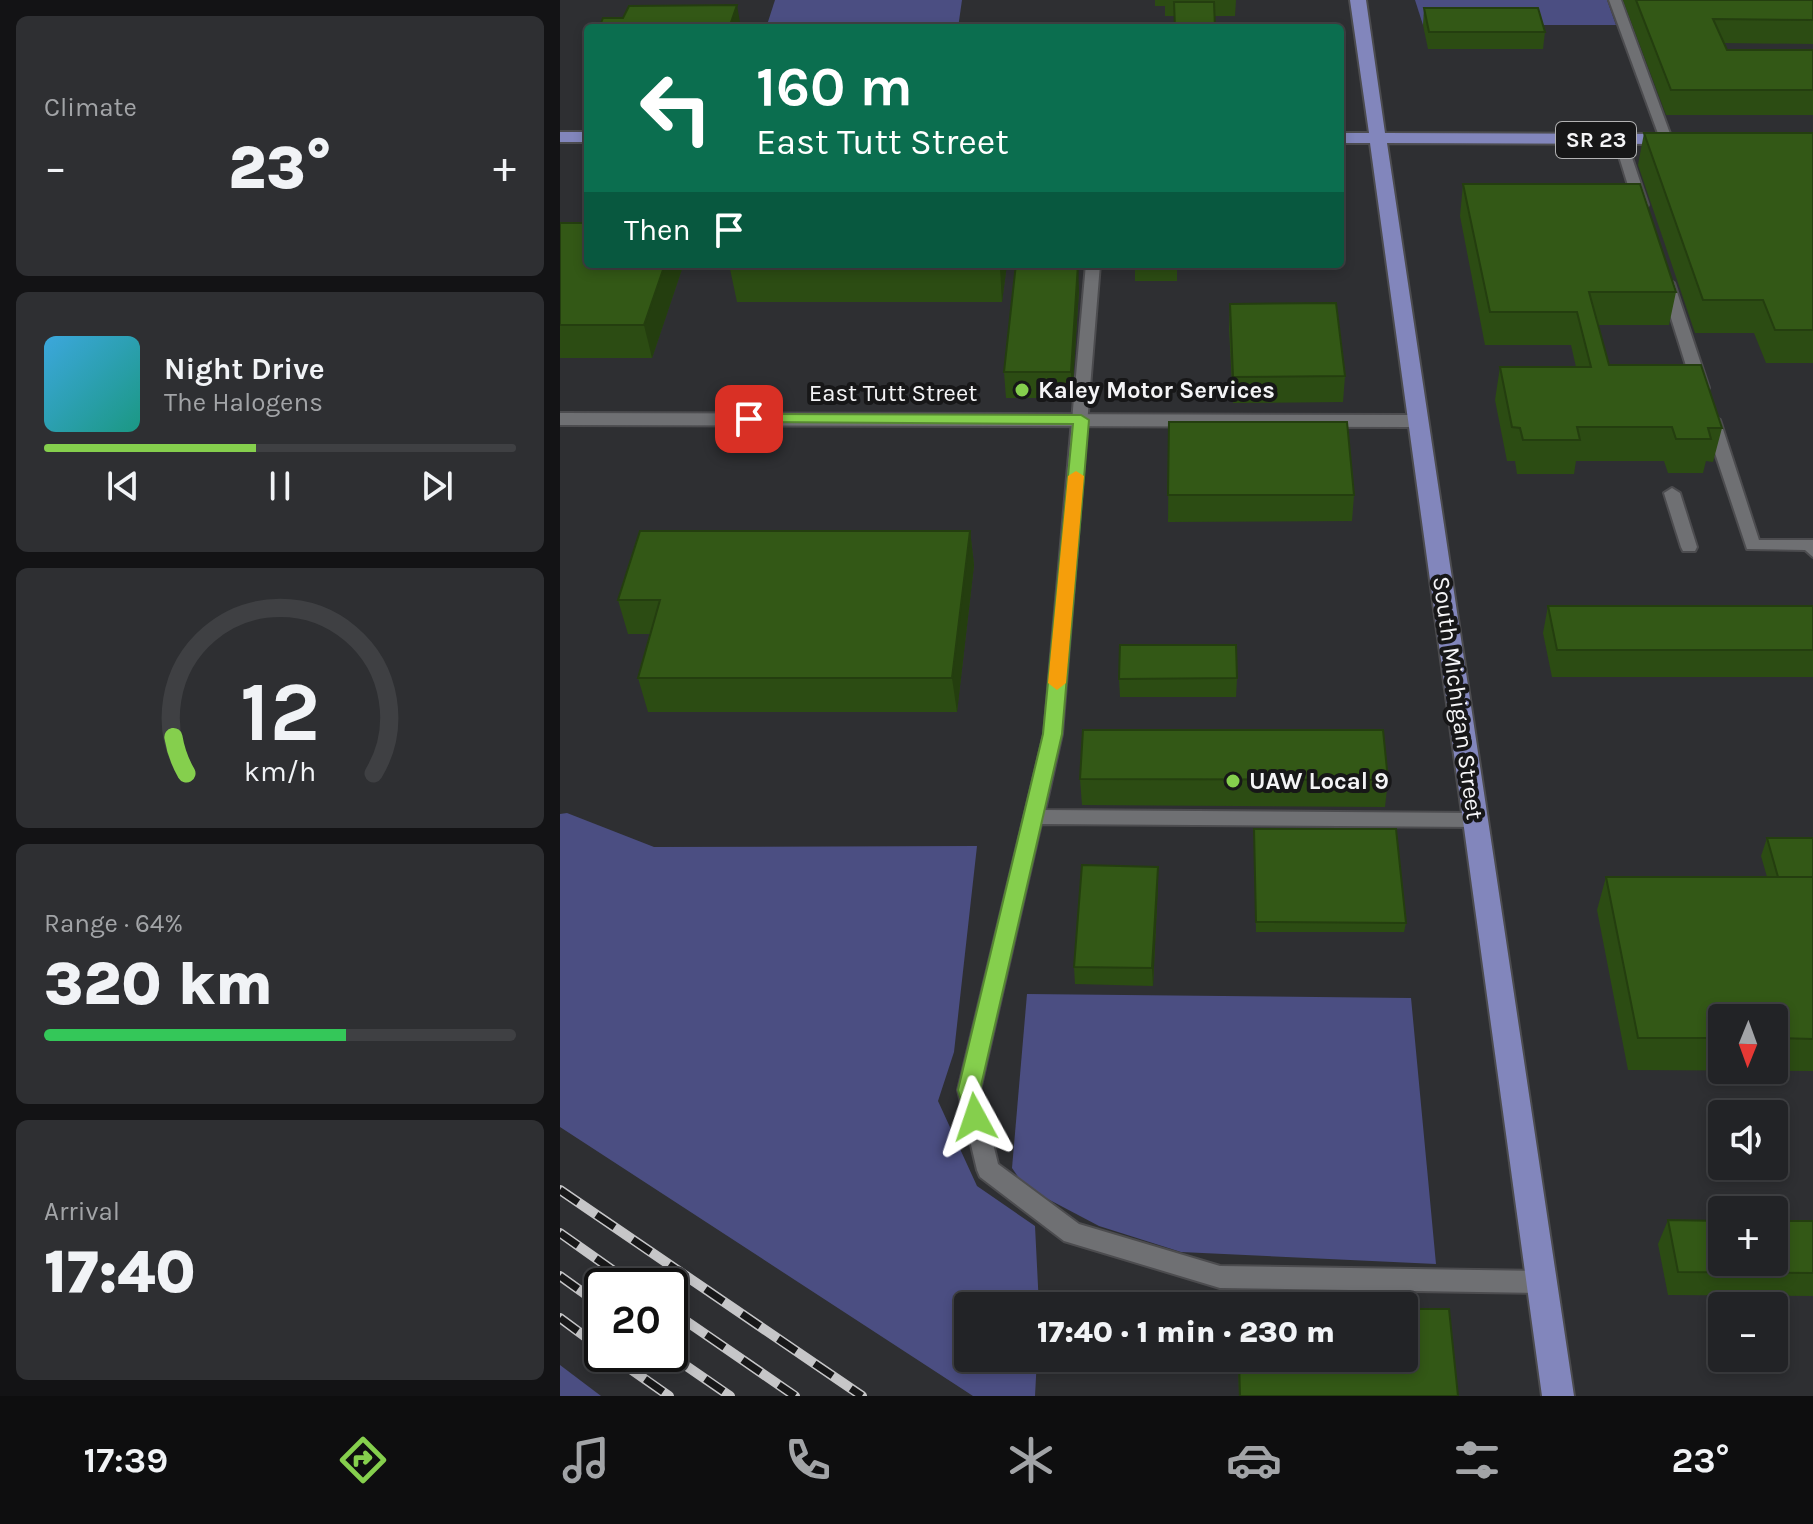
<!DOCTYPE html>
<html lang="en">
<head>
<meta charset="utf-8">
<style>
	body { margin:0; font-family:Karla,sans-serif; background:#2e2f32; color:#f1f3f6; height:100vh; display:flex; flex-direction:column; font-size:30px; white-space:nowrap }
	* { box-sizing:border-box; margin:0 }
	p { font-size:26px; color:#a2a4a7 }
	.icon { flex:none; width:44px; height:44px; fill:none; stroke:currentColor; stroke-width:2; stroke-linecap:round; stroke-linejoin:round }
	.map { position:relative; flex:1; overflow:hidden }
	.side { display:flex; flex-direction:column; gap:16px; padding:16px; background:#131315; width:560px }
	.side>* { flex:none }
	.guide { position:absolute; left:24px; top:24px; width:760px; height:244px; border-radius:8px; box-shadow:0 4px 12px #0003,0 0 0 2px #3f4043; background:#0b6e4f; color:#fff; overflow:hidden }
	.needle { width:52px; rotate:181deg }
	.controls { position:absolute; left:1148px; top:1004px; display:grid; gap:16px }
	.controls a { display:grid; place-items:center; width:80px; height:80px; border-radius:8px; background:#222326; box-shadow:0 4px 12px #0003,0 0 0 2px #3f4043; font-size:40px }
	.speed { position:absolute; left:24px; top:1268px; display:flex; gap:16px; font-size:40px; font-weight:700; text-align:center }
	.speed>* { display:grid; place-content:center; width:104px; height:104px; border-radius:50%; background:#222326; box-shadow:0 4px 12px #0003,0 0 0 2px #3f4043; line-height:1 }
	.speed .limit { border:4px solid #111; border-radius:12px; background:#fff; color:#111 }
	.pin { position:absolute; display:grid; place-items:center; width:68px; height:68px; color:#fff; margin:-34px; border-radius:16px; box-shadow:0 4px 12px #0006 }
	.me { position:absolute; width:88px; margin:-44px; rotate:355deg; stroke-linejoin:round; filter:drop-shadow(0 0 6px #0008) }
	.turn { display:flex; align-items:center; gap:28px; height:168px; padding:0 40px; font-size:36px }
	.turn .icon { width:104px; height:104px; stroke-width:2.5 }
	.turn b { display:block; font-size:56px; line-height:68px }
	.then { display:flex; align-items:center; height:76px; padding:0 40px; background:#0003; gap:16px; font-size:30px }
	.big { font-size:60px; font-weight:800; line-height:1.1 }
	.side .tile { flex:1; display:flex; flex-direction:column; justify-content:center; gap:12px; min-width:0; padding:0 28px; border-radius:12px; background:#2e2f32 }
	.side .dial { align-items:center; gap:0 }
	.dial svg { height:208px; overflow:visible; fill:none; stroke:#3f4043; stroke-width:7; stroke-linecap:round; text-anchor:middle }
	.dial text { fill:#f1f3f6; stroke:none }
	.song { display:flex; align-items:center; gap:24px }
	.cover { width:96px; height:96px; border-radius:12px; background:linear-gradient(135deg,hsl(200 70% 55%),hsl(170 70% 35%)) }
	.played { height:8px; border-radius:4px; background:linear-gradient(90deg,#85cf4d 45%,#3f4043 45%) }
	.keys { display:flex; justify-content:space-around; direction:ltr }
	.heat { display:flex; justify-content:space-between; align-items:center; font-size:44px; direction:ltr }
	.charge { height:12px; border-radius:6px; background:linear-gradient(90deg,#34c759 64%,#3f4043 0) }
	.trip { position:absolute; left:394px; top:1292px; width:464px; height:80px; border-radius:8px; background:#222326; box-shadow:0 4px 12px #0003,0 0 0 2px #3f4043; font-weight:800; line-height:80px; text-align:center }
	.tab-bar { display:flex; height:128px; justify-content:space-around; align-items:center; background:#0e0e0f; color:#a2a4a7 }
	.tab-bar .icon { width:56px; height:56px }
	.tab-bar .on { color:#85cf4d }
	.tab-bar b { font-size:36px; color:#f1f3f6 }
	main { display:flex; flex:1; min-height:0 }
	.map>svg:first-child { display:block }
</style>
</head>
<body>
<main>
<section class="side">
<div class="tile"><p>Climate</p>
<div class="heat"><a>−</a><b class="big">23°</b><a>+</a></div>
</div>
<div class="tile">
<div class="song"><i class="cover"></i><div><b>Night Drive</b><p>The Halogens</p></div></div>
<div class="played"></div>
<div class="keys"><svg class="icon" aria-label="previous" viewBox="0 0 24 24"><path d="M18 5L8 12l10 7zM5 5v14"/></svg><svg class="icon" aria-label="pause" viewBox="0 0 24 24"><path d="M8 5v14M16 5v14"/></svg><svg class="icon" aria-label="next" viewBox="0 0 24 24"><path d="M6 5l10 7-10 7zM19 5v14"/></svg></div>
</div>
<div class="tile dial"><svg viewBox="0 0 100 80">
<path d="M14 69A42 42 0 1 1 86 69"/>
<path d="M14 69A42 42 0 0 1 9 55" stroke="#85cf4d"/>
<text x="50" y="56" font-size="32" font-weight="700">12</text>
<text x="50" y="72" font-size="11">km/h</text>
</svg></div>
<div class="tile"><p>Range · 64%</p><b class="big">320 km</b><div class="charge"></div></div>
<div class="tile"><p>Arrival</p><b class="big">17:40</b></div>
</section>
<div class="map">
<svg width="1253" height="1396" viewBox="0 0 1253 1396">
	<rect width="100%" height="100%" fill="#2e2f32"/>
	<g fill="#4b4e82">
		<path d="M215 0H402L398 28H206Z"/>
		<path d="M855 0H1047L1056 25H863Z"/>
		<path d="M7 813 94 847 417 846 394 1052 378 1101 417 1186 475 1226 479 1306H408V1358H477L475 1396H413L0 1127V814Z"/>
		<path d="M467 994 851 998 876 1264 621 1252 539 1226 465 1187 452 1168Z"/>
		<path d="M0 1365 41 1396H0Z"/>
	</g>
	<g fill="none" stroke-linecap="round" stroke-linejoin="round">
		<g stroke="#4c4c4f" stroke-width="4">
			<g id="lane">
				<path d="M1049 0H1061L1112 139 1110 142 1100 139Z"/>
				<path d="M1060 136 1066 140 1088 205 1086 208 1081 209 1074 205 1054 140Z"/>
				<path d="M526 264H540L502 734 485 810 916 813 923 815 926 820 923 825 916 827 481 824 420 1090 438 1164 519 1224 660 1266 982 1271 990 1274 994 1282 990 1290 982 1293 660 1288 504 1241 420 1177 417 1170 398 1090 484 734Z"/>
				<path d="M1107 279 1114 283 1149 388 1146 391 1141 393 1133 388 1100 283Z"/>
				<path d="M1152 415 1160 420 1199 540H1253V557L1245 550 1187 549 1144 420Z"/>
				<path d="M1112 488 1120 493 1137 547 1135 551H1123L1121 547 1104 493Z"/>
			</g>
		</g>
		<g stroke="#4c4c4f" stroke-width="4">
			<path id="street" d="M0 413 858 415 868 421 858 427 0 425Z"/>
		</g>
		<g stroke="#4c4c4f" stroke-width="4">
			<g id="primary">
				<path d="M790 0H806L825 133 1114 134 1122 139 1114 144 827 143 1014 1396H982L810 143H780V133H809Z"/>
				<rect x="0" y="132" width="28" height="10"/>
			</g>
		</g>
		<use href="#lane" fill="#6f7073" fill-rule="evenodd"/>
		<use href="#street" fill="#6f7073" fill-rule="evenodd"/>
		<use href="#primary" fill="#8286bc" fill-rule="evenodd"/>
		<g stroke="#c6c6c8" stroke-width="10">
			<g id="rail">
				<path d="M0 1190 302 1396"/>
				<path d="M0 1233 75 1286"/>
				<path d="M0 1276 42 1306"/>
				<path d="M110 1310 235 1396"/>
				<path d="M0 1318 42 1349"/>
				<path d="M49 1354 109 1396"/>
				<path d="M109 1354 170 1396"/>
			</g>
		</g>
		<use href="#rail" stroke="#171718" stroke-width="7" stroke-dasharray="22" stroke-linecap="butt"/>
	</g>
	<g fill="#2c4c13" fill-rule="evenodd">
		<path d="M595 0H676L675 16H605V6H595Z"/>
		<path d="M1063 0H1253V44L1164 43 1167 50H1253V115H1106Z"/>
		<path d="M864 8 985 32 983 49H868L863 25Z"/>
		<path d="M1084 133H1253V363H1206L1194 333H1135L1078 165Z"/>
		<path d="M903 184 1116 292 1109 325H1038L1049 365 1162 428 1153 462 1146 461 1143 473H1108L1104 461H1016L1014 474H957L955 461H947L935 400 940 367H1016L1011 345H925L900 216Z"/>
		<path d="M0 223 28 264H447L442 302H177L170 269 171 266H123L92 358H0Z"/>
		<rect x="575" y="264" width="42" height="17"/>
		<path d="M519 290 512 398H446L444 372Z"/>
		<path d="M670 304 785 376 783 402 673 403 669 329Z"/>
		<path d="M609 422 794 495 792 521 608 522Z"/>
		<path d="M410 531 414 565 397 712H88L78 678 90 634H68L58 600Z"/>
		<path d="M988 606H1253V677H992L983 633Z"/>
		<path d="M677 678 676 697H560L559 679Z"/>
		<path d="M520 779 828 780 825 807 522 805Z"/>
		<path d="M694 838 846 923 844 932H696Z"/>
		<path d="M1207 838H1253V1071L1068 1070 1037 910 1046 877H1207L1201 856ZM1162 1018H1214V1070H1162Z"/>
		<path d="M598 867V885L593 986 515 984 514 967Z"/>
		<path d="M1108 1220 1253 1221V1296L1108 1295 1098 1244Z"/>
		<path d="M678 1358H844L898 1396H679Z"/>
	</g>
	<g fill="#243e0f">
		<path d="M177 5 181 28H169Z"/>
		<path d="M105 264H123V266L92 358 84 325Z"/>
		<path d="M440 264H447L442 302 440 269Z"/>
		<path d="M518 264 519 290 512 398 511 372Z"/>
		<path d="M410 531 414 565 397 712 392 678Z"/>
		<path d="M598 867V885L593 986 592 968Z"/>
	</g>
	<g fill="#335816" stroke="#243e0f" stroke-width="2">
		<path d="M1076 0H1253V20L1153 19 1167 50H1253V90H1111Z"/>
		<path d="M614 2H654L655 28H615Z"/>
		<path d="M177 5 169 28H39L43 18H63L69 6Z"/>
		<path d="M864 8H978L985 32H869Z"/>
		<path d="M506 27 555 28H506Z"/>
		<path d="M1084 133H1253V330H1215L1203 300H1143Z"/>
		<path d="M903 184H1080L1116 292H1029L1049 365H1141L1162 428H1148L1151 439H1116L1112 427H1017L1020 440H963L960 428 952 427 940 367H1031L1017 312H930Z"/>
		<path d="M0 223H28V264H105L84 325H0Z"/>
		<path d="M172 264H440V269H170Z"/>
		<path d="M456 264H518L511 372H444Z"/>
		<path d="M776 303 785 376 673 377 670 304Z"/>
		<path d="M609 422H787L794 495H608Z"/>
		<path d="M80 531H410L392 678H78L100 600H58Z"/>
		<path d="M988 606H1253V650H997Z"/>
		<path d="M560 645H676L677 678 559 679Z"/>
		<path d="M523 730H823L828 780 520 779Z"/>
		<path d="M694 829H836L846 923 696 922Z"/>
		<path d="M1207 838H1253V877H1218Z"/>
		<path d="M522 865 598 867 592 968 514 967Z"/>
		<path d="M1046 877H1253V1039L1214 1038V1018H1162V1038H1078Z"/>
		<path d="M1108 1220 1162 1221V1262H1214V1221H1253V1273L1118 1272Z"/>
		<path d="M844 1309H889L898 1396H680L679 1358H844Z"/>
	</g>
	<path fill="#85cf4d" stroke="#568732" stroke-width="2" d="M189 414 521 415 529 420 502 734 420 1090 427 1117 423 1123 415 1126 408 1123 398 1090 483 734 513 424 184 422V416Z"/>
	<path fill="#f59e0b" d="M516 471 524 476 506 683 497 690 488 683 508 476Z"/>
	<g fill="#85cf4d" stroke="#171718" stroke-width="3">
		<circle cx="462" cy="390" r="8"/>
		<circle cx="673" cy="781" r="8"/>
	</g>
	<g text-anchor="middle" dominant-baseline="central" stroke-width="8" stroke-linejoin="round" paint-order="stroke">
		<rect fill="#171718" stroke="#b2b2b3" stroke-width="2" x="996" y="122" width="80" height="36" rx="6"/>
		<g font-size="22" font-weight="bold" fill="#f4f4f6">
			<text x="1036" y="140">SR 23</text>
		</g>
		<g font-size="24" font-weight="bold" fill="#f4f4f6" stroke="#171718" text-anchor="start">
			<text x="478" y="390">Kaley Motor Services</text>
			<text x="689" y="781">UAW Local 9</text>
		</g>
		<g font-size="24" fill="#f4f4f6" stroke="#171718">
			<text x="333" y="393">East Tutt Street</text>
			<text transform="translate(898 698) rotate(82)">South Michigan Street</text>
		</g>
	</g>
</svg>
<div class="controls">
<a><svg class="needle" viewBox="-14 -14 28 28"><path d="M0-13l5 13h-10z" fill="#e53935"/><path d="M0 13l5-13h-10z" fill="#a2a4a7"/></svg></a>
<a><svg class="icon" aria-label="sound" viewBox="0 0 24 24"><path d="M4 9h4l5-4v14l-5-4H4zM17 9q2 3 0 6"/></svg></a>
<a>+</a>
<a>−</a>
</div>
<div class="speed"><div class="limit">20</div></div>
<div class="pin" style="left:189px;top:419px;background:#d93025"><svg class="icon" aria-label="arrive" viewBox="0 0 24 24"><path d="M6 21V4h12l-3 4 3 4H6"/></svg></div>
<svg class="me" style="left:415px;top:1117px" viewBox="-20 -20 40 40"><path d="M0-17L14 15 0 8-14 15z" fill="#85cf4d" stroke="#fff" stroke-width="4"/></svg>
<div class="trip">17:40 · 1 min · 230 m</div>
<div class="guide">
<div class="turn"><svg class="icon" aria-label="left" viewBox="0 0 24 24"><path d="M17 20v-9H6M10 6l-5 5 5 5"/></svg><div><b>160 m</b>East Tutt Street</div></div>
<div class="then">Then<svg class="icon" aria-label="arrive" viewBox="0 0 24 24"><path d="M6 21V4h12l-3 4 3 4H6"/></svg></div>
</div>
</div>
</main>
<nav class="tab-bar">
<b>17:39</b>
<svg class="icon on" aria-label="directions" viewBox="0 0 24 24"><path d="M12 3l9 9-9 9-9-9zM9 14v-3h6M13 9l2 2-2 2"/></svg>
<svg class="icon" aria-label="music" viewBox="0 0 24 24"><path d="M9 18V5l10-2v13"/><circle cx="6" cy="18" r="3"/><circle cx="16" cy="16" r="3"/></svg>
<svg class="icon" aria-label="phone" viewBox="0 0 24 24"><path d="M5 4h4l2 5-3 2q2 4 5 5l2-3 5 2v4C11 20 4 13 5 4z"/></svg>
<svg class="icon" aria-label="climate" viewBox="0 0 24 24"><path d="M12 3v18M4 7l16 10M4 17L20 7"/></svg>
<svg class="icon" aria-label="car" viewBox="0 0 24 24"><path d="M5 17H2v-5l4-1 3-4h7l3 4 3 1v5h-3M9 17h6M6 11h13"/><circle cx="7" cy="17" r="2"/><circle cx="17" cy="17" r="2"/></svg>
<svg class="icon" aria-label="filters" viewBox="0 0 24 24"><path d="M4 7h16M4 17h16"/><circle cx="9" cy="7" r="2"/><circle cx="15" cy="17" r="2"/></svg>
<b>23°</b>
</nav>
</body>
</html>
